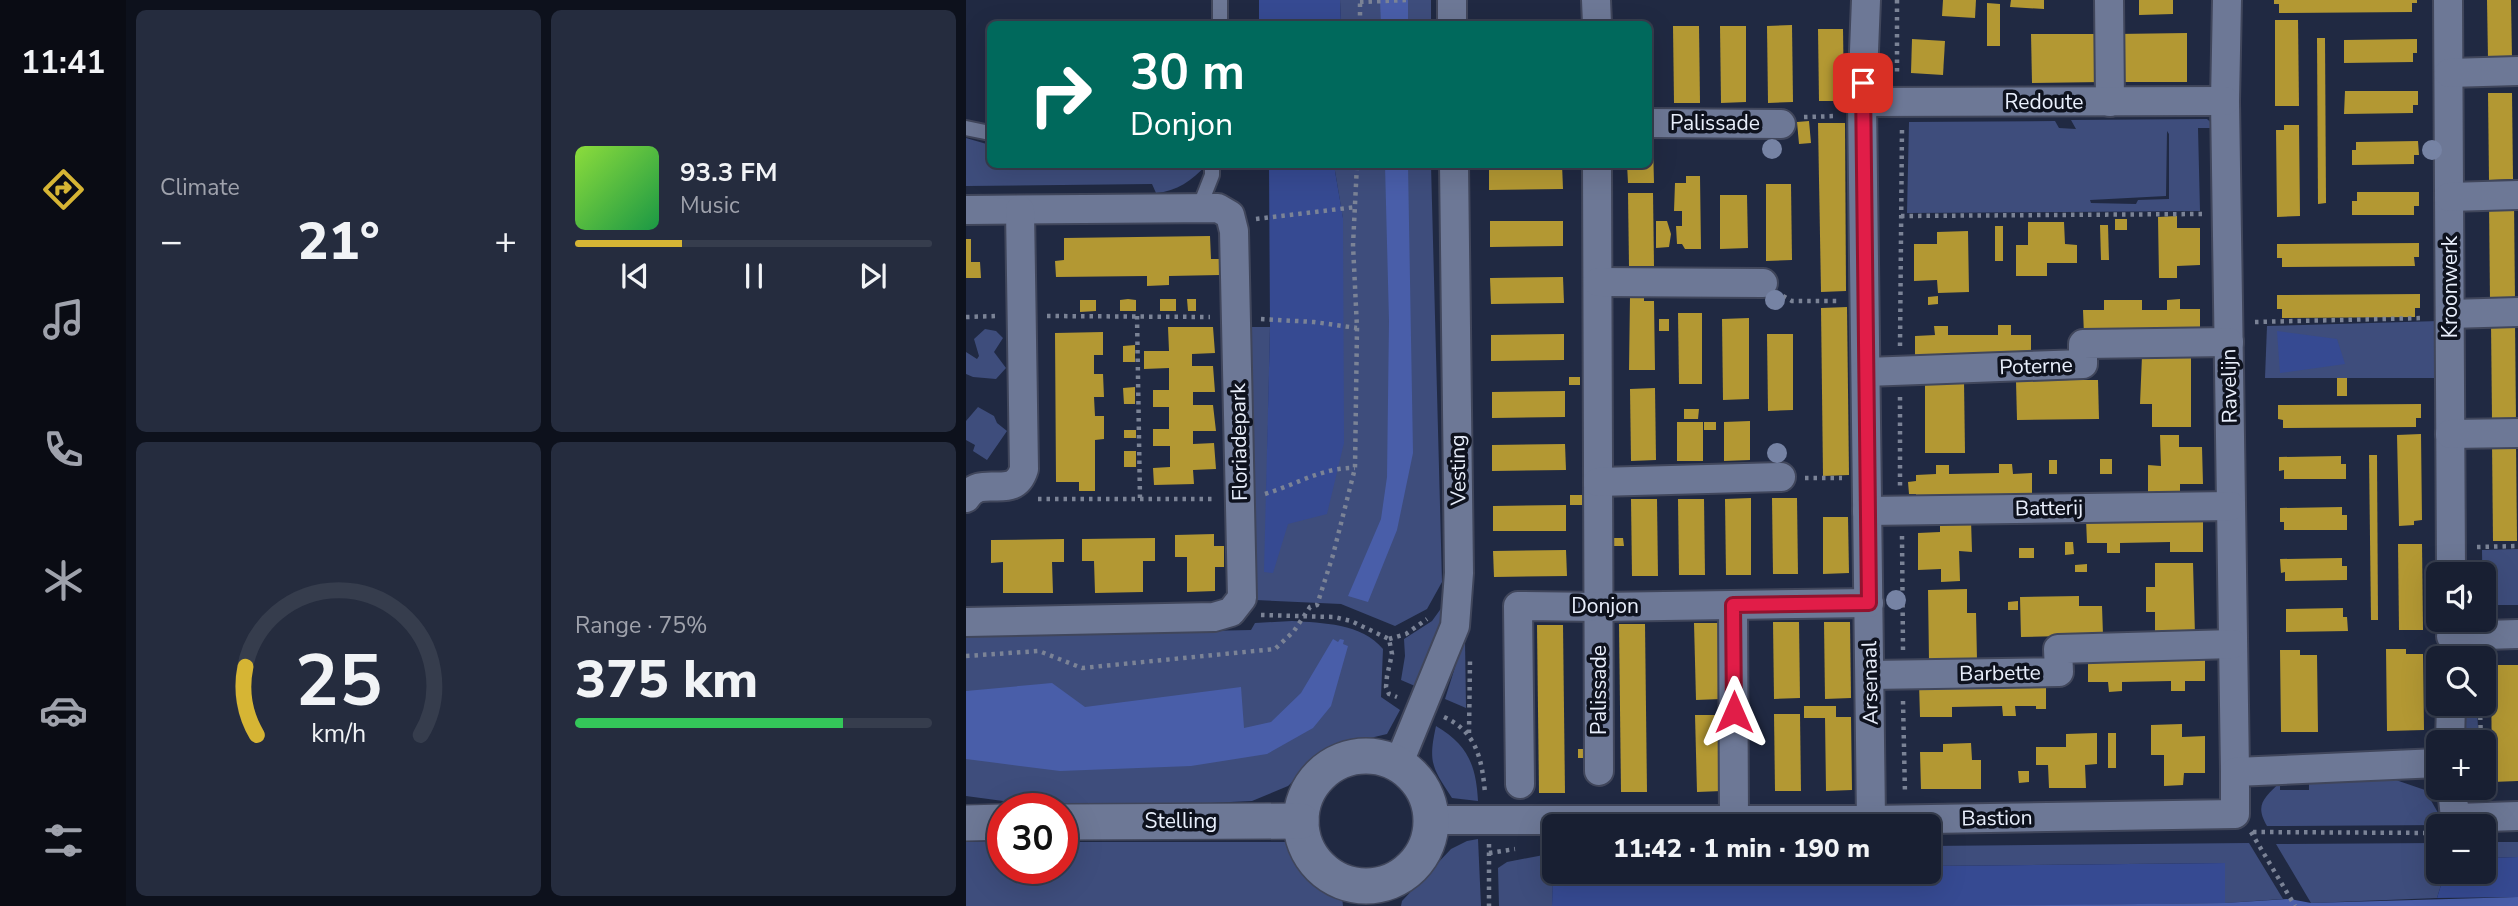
<!DOCTYPE html>
<html lang="en">
<head>
<meta charset="utf-8">
<style>
	body { margin:0; font-family:"Nunito Sans",sans-serif; background:#252c3e; color:#f1f3f6; height:100vh; display:flex; flex-direction:column; font-size:26px; white-space:nowrap }
	* { box-sizing:border-box; margin:0 }
	p { font-size:23px; color:#9fa2ac }
	.icon { flex:none; width:38px; height:38px; fill:none; stroke:currentColor; stroke-width:2; stroke-linecap:round; stroke-linejoin:round }
	.map { position:relative; flex:1; overflow:hidden }
	.side { display:flex; flex-direction:column; gap:10px; padding:10px; background:#0d111c; width:840px }
	.side>* { flex:none }
	.hud { position:absolute; left:21px; top:21px; width:665px; height:147px; border-radius:10px; box-shadow:0 7px 28px #0002,0 0 0 2px #363d4d; background:#00695c; color:#fff; overflow:hidden }
	.fabs { position:absolute; left:1460px; top:562px; display:grid; gap:14px }
	.fabs a { display:grid; place-items:center; width:70px; height:70px; border-radius:10px; background:#181f32; box-shadow:0 7px 28px #0002,0 0 0 2px #363d4d; font-size:35px }
	.speed { position:absolute; left:21px; top:793px; display:flex; gap:14px; font-size:35px; font-weight:700; text-align:center }
	.speed>* { display:grid; place-content:center; width:91px; height:91px; border-radius:50%; background:#181f32; box-shadow:0 7px 28px #0002,0 0 0 2px #363d4d; line-height:1 }
	.speed .limit { border:10px solid #d22; background:#fff; color:#111 }
	.pin { position:absolute; display:grid; place-items:center; width:60px; height:60px; color:#fff; margin:-30px; border-radius:14px; box-shadow:0 4px 10px #0006 }
	.me { position:absolute; width:77px; margin:-38px; rotate:0deg; stroke-linejoin:round; filter:drop-shadow(0 0 5px #0008) }
	.turn { display:flex; align-items:center; gap:24px; height:147px; padding:0 28px; font-size:32px }
	.turn .icon { width:91px; height:91px; stroke-width:2.5 }
	.turn b { display:block; font-size:49px; line-height:60px }
	.big { font-size:52px; font-weight:800; line-height:1.1 }
	.side .card { flex:1; display:flex; flex-direction:column; justify-content:center; gap:10px; min-width:0; padding:0 24px; border-radius:10px; background:#252c3e }
	.side .dial { align-items:center; gap:0 }
	.dial svg { height:182px; overflow:visible; fill:none; stroke:#363d4d; stroke-width:7; stroke-linecap:round; text-anchor:middle }
	.dial text { fill:#f1f3f6; stroke:none }
	.song { display:flex; align-items:center; gap:21px }
	.cover { width:84px; height:84px; border-radius:10px; background:linear-gradient(135deg,hsl(90 70% 55%),hsl(140 70% 35%)) }
	.played { height:7px; border-radius:4px; background:linear-gradient(90deg,#d6b534 30%,#363d4d 30%) }
	.keys { display:flex; justify-content:space-around; direction:ltr }
	.heat { display:flex; justify-content:space-between; align-items:center; font-size:38px; direction:ltr }
	.charge { height:10px; border-radius:5px; background:linear-gradient(90deg,#34c759 75%,#363d4d 0) }
	.side .tiles { flex:1; display:grid; gap:10px; grid-template-columns:repeat(2,1fr) }
	.trip { position:absolute; left:576px; top:814px; width:399px; height:70px; border-radius:10px; background:#181f32; box-shadow:0 7px 28px #0002,0 0 0 2px #363d4d; font-weight:800; line-height:70px; text-align:center }
	main { display:flex; flex:1; min-height:0 }
	.menu { display:flex; flex-direction:column; width:126px; justify-content:space-around; align-items:center; background:#0a0c14; color:#9fa2ac }
	.menu .icon { width:49px; height:49px }
	.menu .active { color:#d6b534 }
	.menu b { font-size:32px; color:#f1f3f6 }
	.map>svg:first-child { display:block }
</style>
</head>
<body>
<main>
<nav class="menu">
<b>11:41</b>
<svg class="icon active" aria-label="directions" viewBox="0 0 24 24"><path d="M12 3l9 9-9 9-9-9zM9 14v-3h6M13 9l2 2-2 2"/></svg>
<svg class="icon" aria-label="music" viewBox="0 0 24 24"><path d="M9 18V5l10-2v13"/><circle cx="6" cy="18" r="3"/><circle cx="16" cy="16" r="3"/></svg>
<svg class="icon" aria-label="phone" viewBox="0 0 24 24"><path d="M5 4h4l2 5-3 2q2 4 5 5l2-3 5 2v4C11 20 4 13 5 4z"/></svg>
<svg class="icon" aria-label="climate" viewBox="0 0 24 24"><path d="M12 3v18M4 7l16 10M4 17L20 7"/></svg>
<svg class="icon" aria-label="car" viewBox="0 0 24 24"><path d="M5 17H2v-5l4-1 3-4h7l3 4 3 1v5h-3M9 17h6M6 11h13"/><circle cx="7" cy="17" r="2"/><circle cx="17" cy="17" r="2"/></svg>
<svg class="icon" aria-label="filters" viewBox="0 0 24 24"><path d="M4 7h16M4 17h16"/><circle cx="9" cy="7" r="2"/><circle cx="15" cy="17" r="2"/></svg>
</nav>
<section class="side">
<div class="tiles">
<div class="card"><p>Climate</p>
<div class="heat"><a>−</a><b class="big">21°</b><a>+</a></div>
</div>
<div class="card">
<div class="song"><i class="cover"></i><div><b>93.3 FM</b><p>Music</p></div></div>
<div class="played"></div>
<div class="keys"><svg class="icon" aria-label="previous" viewBox="0 0 24 24"><path d="M18 5L8 12l10 7zM5 5v14"/></svg><svg class="icon" aria-label="pause" viewBox="0 0 24 24"><path d="M8 5v14M16 5v14"/></svg><svg class="icon" aria-label="next" viewBox="0 0 24 24"><path d="M6 5l10 7-10 7zM19 5v14"/></svg></div>
</div>
<div class="card dial"><svg viewBox="0 0 100 80">
<path d="M14 69A42 42 0 1 1 86 69"/>
<path d="M14 69A42 42 0 0 1 9 39" stroke="#d6b534"/>
<text x="50" y="56" font-size="32" font-weight="700">25</text>
<text x="50" y="72" font-size="11">km/h</text>
</svg></div>
<div class="card"><p>Range · 75%</p><b class="big">375 km</b><div class="charge"></div></div>
</div>
</section>
<div class="map">
<svg width="1552" height="906" viewBox="0 0 1552 906">
	<rect width="100%" height="100%" fill="#202942"/>
	<g fill="#3e4d7c" fill-rule="evenodd">
		<path d="M374 0H465V24H375Z"/>
		<path d="M1241 119 1251 128H1232L1234 211 941 213 943 122 1089 121 1093 128 1110 129 1105 120ZM1201 131 1203 134V199L1172 200 1170 204 1125 203 1124 200 1200 196Z"/>
		<path d="M0 138 24 145V164L240 165C226 181 211 191 190 193L186 184 0 186Z"/>
		<path d="M368 165H465L476 582 461 609 429 626 375 604 290 600 281 327H304L299 572 377 219Z"/>
		<path d="M1473 321 1474 378H1299L1301 326Z"/>
		<path d="M19 329 30 331 37 338 28 352 40 368 30 379 7 377 0 374V352L11 359 13 356 8 339Z"/>
		<path d="M12 407 28 416 31 423 41 431 21 460 7 451 9 445 0 440V421Z"/>
		<path d="M1552 549V605H1527L1526 624 1517 625 1516 550Z"/>
		<path d="M484 596 466 655 449 686 435 680 439 656 438 639 466 621Z"/>
		<path d="M326 621C356 623 396 623 417 649L415 697 434 710 421 734 379 744 349 760 322 786 286 801 223 804 67 805 0 796V636L285 630 289 623Z"/>
		<path d="M499 641 500 708 479 699 496 645Z"/>
		<path d="M1506 704H1511L1512 729 1500 728 1498 711 1506 707Z"/>
		<path d="M470 726C502 745 510 765 512 801L486 798C466 767 462 763 470 726Z"/>
		<path d="M1424 778 1459 790 1479 825 1301 826C1288 804 1299 798 1314 782V790H1343V781Z"/>
		<path d="M512 839 515 906H435L436 901 485 849 501 841Z"/>
		<path d="M37 841V868H96V842H323C337 870 344 886 376 897L377 906H0V842Z"/>
		<path d="M1517 842H1552V857L1517 858Z"/>
		<path d="M1283 843 1317 899 1259 903V863L963 866 962 846Z"/>
		<path d="M1472 843V872H1479L1471 898 1345 903 1310 844Z"/>
		<path d="M588 853 586 906H533L532 868 541 862Z"/>
	</g>
	<g fill="#364a92">
		<path d="M293 0H374L375 24H293Z"/>
		<path d="M303 165H368L377 218 378 443 361 514 322 524 307 573 298 572 304 327Z"/>
		<path d="M1311 331 1371 339 1379 364 1314 373Z"/>
		<path d="M1552 857V897L1471 898 1479 872H1517V858Z"/>
		<path d="M1259 863V903L1047 906H586L587 869 588 872H962L963 866Z"/>
	</g>
	<g fill="#495ea9">
		<path d="M414 0H442V24H415Z"/>
		<path d="M419 165H442L447 453 431 530 402 602 382 596 415 519 421 477 423 321Z"/>
		<path d="M367 639 372 642 374 639 378 640 377 644 382 646 365 706 347 728 301 754 225 766 94 771 0 759V691L86 683 119 707 275 687 278 728 305 722 335 693Z"/>
		<path d="M1552 897V906H1004L1259 903 1324 899 1345 903Z"/>
	</g>
	<g fill="#b39833">
		<path d="M977 0H1010L1009 18 976 16Z"/>
		<path d="M1045 0H1078V9L1044 7Z"/>
		<path d="M1173 0H1207V14L1173 15Z"/>
		<path d="M1308 0H1451V3H1446V12L1313 13V4H1308Z"/>
		<path d="M1521 0H1545L1546 59H1522Z"/>
		<path d="M1021 3 1034 4V46H1021Z"/>
		<path d="M1309 20H1332L1333 106H1309Z"/>
		<path d="M826 25 827 102 802 103 801 26Z"/>
		<path d="M707 26H733L734 103H708Z"/>
		<path d="M754 26H780V102L755 103Z"/>
		<path d="M682 27H686L687 104H682Z"/>
		<path d="M852 29H877L878 101H853Z"/>
		<path d="M1221 33V82H1152L1151 34Z"/>
		<path d="M1065 34H1135L1136 82 1066 83Z"/>
		<path d="M1351 38H1359L1360 203 1352 204Z"/>
		<path d="M946 39 979 41 977 75 945 73Z"/>
		<path d="M1451 39V53H1447V62L1378 63V40Z"/>
		<path d="M1379 91H1452V105H1447V113L1378 114Z"/>
		<path d="M1522 93H1546L1547 179 1523 180Z"/>
		<path d="M843 121 845 143 833 144 831 122Z"/>
		<path d="M852 123H879L880 291 855 292Z"/>
		<path d="M1318 125H1333L1334 216 1311 217 1310 130H1318Z"/>
		<path d="M1452 141 1453 155H1448V164L1386 165V150H1390V142Z"/>
		<path d="M682 143H687L688 183H662L661 164H682Z"/>
		<path d="M523 164H596L597 189 523 190Z"/>
		<path d="M720 176H734L735 249H719L716 244H711L710 226H716V211H708L709 183H720Z"/>
		<path d="M800 184H825L826 260 800 261Z"/>
		<path d="M1391 192H1453V206H1448V215H1386V201H1391Z"/>
		<path d="M662 193H687L688 266H663Z"/>
		<path d="M754 195H781L782 248 754 249Z"/>
		<path d="M1523 202H1548L1549 300H1524Z"/>
		<path d="M1211 216V228H1234V265L1211 266V278H1193L1192 217Z"/>
		<rect x="1149" y="219" width="12" height="11"/>
		<path d="M524 221H597V246L524 247Z"/>
		<path d="M690 221H701L705 234 703 247 690 248Z"/>
		<path d="M1062 222H1098L1099 244 1111 245V263H1081V276H1050V245H1062Z"/>
		<path d="M1134 225H1142L1143 260H1135Z"/>
		<rect x="1029" y="226" width="8" height="35"/>
		<path d="M1002 231 1003 292 972 293 971 280 948 281V244H971V232Z"/>
		<path d="M244 236 245 259H254V275L203 276V285L181 286V276L90 277 89 261 98 260V238Z"/>
		<path d="M0 239H5V262H14L15 278H0Z"/>
		<path d="M1453 243V257H1448L1449 266 1316 267V258H1311V244Z"/>
		<path d="M597 277 598 303 525 304 524 278Z"/>
		<path d="M1454 294V308H1449V317L1316 318V309H1311V295Z"/>
		<path d="M664 296H678V301H688L689 370H663Z"/>
		<path d="M972 296V304L962 305V297Z"/>
		<path d="M162 299 170 300V311H154V300Z"/>
		<rect x="194" y="299" width="16" height="12"/>
		<path d="M221 299H230V311H222Z"/>
		<path d="M1214 299V309H1234V334L1118 335 1117 310H1138V300H1176V310H1201V300Z"/>
		<path d="M114 300H130V311L114 312Z"/>
		<path d="M881 307 883 475 857 476 855 308Z"/>
		<path d="M712 313H736V384H713Z"/>
		<path d="M783 318V399L757 400 756 319Z"/>
		<rect x="693" y="319" width="10" height="12"/>
		<path d="M1525 322H1549L1550 420H1526Z"/>
		<path d="M1032 325H1045V335H1065V359L949 360V336L969 335 968 326H982V335H1032Z"/>
		<path d="M202 327H247L249 353 226 354V366H247L249 392H227V405H247L250 431H227V444L248 443 250 469 227 470 228 484 188 485 187 468 204 467V446H187V429H203V407H187V390H203V368L178 369V351H203Z"/>
		<path d="M137 332V355H128V374H137L138 397H128L129 416H138V439L129 440V491H113V482H90L89 333Z"/>
		<path d="M598 334V360L525 361V335Z"/>
		<path d="M801 334H827V410L802 411Z"/>
		<path d="M169 345V362H157V346Z"/>
		<path d="M1225 355V427H1186V404H1174L1176 356Z"/>
		<rect x="603" y="377" width="11" height="8"/>
		<rect x="1371" y="378" width="10" height="18"/>
		<path d="M1105 380H1132L1133 419 1051 420 1050 381Z"/>
		<path d="M998 381 999 453H959V382Z"/>
		<path d="M169 387V404H158L157 388Z"/>
		<path d="M689 388 690 460 665 461 664 389Z"/>
		<path d="M599 391V417L526 418V392Z"/>
		<path d="M1455 404V418H1450V427L1317 428V420L1312 419V405Z"/>
		<path d="M718 409H733L732 419H718Z"/>
		<path d="M784 421V460L758 461V422Z"/>
		<rect x="711" y="422" width="26" height="39"/>
		<rect x="738" y="422" width="12" height="8"/>
		<rect x="158" y="430" width="12" height="8"/>
		<path d="M1455 434 1456 520 1448 521V525L1433 526 1431 435Z"/>
		<path d="M1194 435H1213V447H1236L1237 484H1214V496L1182 497V465L1195 466Z"/>
		<path d="M1526 442H1550L1551 541H1527Z"/>
		<path d="M599 444 600 470 526 471V445Z"/>
		<rect x="158" y="451" width="12" height="16"/>
		<path d="M1403 455H1411L1412 620H1405Z"/>
		<path d="M1375 456V464H1380V479H1318V470L1313 471V457Z"/>
		<rect x="1134" y="459" width="12" height="15"/>
		<rect x="1083" y="460" width="8" height="14"/>
		<path d="M1033 464H1046L1047 474 1066 473V498L950 499V494H943L942 482 950 481V475L970 474V465H983V474L1033 473Z"/>
		<rect x="604" y="495" width="12" height="10"/>
		<path d="M785 498V575H760L759 499Z"/>
		<path d="M806 498H831L832 574H807Z"/>
		<path d="M665 499H691L692 576H666Z"/>
		<path d="M712 499H738L739 575H713Z"/>
		<path d="M600 505V531H527V506Z"/>
		<path d="M1376 507V515H1381V530H1318V522H1314V508Z"/>
		<path d="M857 517H882L883 573 857 574Z"/>
		<path d="M1237 518V552H1204V542L1154 543V553H1141V543H1121L1120 519Z"/>
		<path d="M974 520H1005L1006 552 993 551 994 581 975 582V569L952 570V533L974 532Z"/>
		<path d="M248 534V546H258V567H249V591L221 592V557H209V535Z"/>
		<path d="M189 538V561H177V592L129 593 128 561H116V539Z"/>
		<path d="M646 538H657L658 546H646Z"/>
		<path d="M98 539V562H86L87 593H37V562L25 563V540Z"/>
		<path d="M1099 542H1107L1108 554 1099 555Z"/>
		<path d="M1432 544H1456L1457 630H1433Z"/>
		<rect x="1053" y="548" width="15" height="10"/>
		<path d="M600 550 601 576 528 577 527 551Z"/>
		<path d="M1376 558V566H1381V580L1319 581V572L1315 573 1314 559Z"/>
		<path d="M1189 563H1227L1229 635H1189V612H1180V587H1189Z"/>
		<path d="M1121 564V572H1109V565Z"/>
		<path d="M1001 589V613H1010L1011 660 963 661 962 590Z"/>
		<path d="M1113 596V606H1136L1137 635 1055 637 1054 597Z"/>
		<path d="M1052 601V610H1042V602Z"/>
		<path d="M1377 608V617H1381L1382 631 1320 632V609Z"/>
		<path d="M807 622H833L834 698 808 699Z"/>
		<path d="M858 622H884L885 698 859 699Z"/>
		<path d="M728 623H755V699L730 700Z"/>
		<path d="M653 624H679L681 792H655Z"/>
		<path d="M571 625H597L599 793H573Z"/>
		<path d="M1420 649H1440V654H1457L1458 730 1421 731Z"/>
		<path d="M1314 650H1334V655H1351L1352 732H1315Z"/>
		<path d="M1239 656V681H1219V691H1205V681L1156 682V691L1143 692 1142 682H1122V657Z"/>
		<path d="M1525 665H1552V781L1526 782Z"/>
		<path d="M953 683 1080 685V709H1070V706H1049L1050 716H1037L1036 706 986 707V717H954Z"/>
		<path d="M838 706H870V717H885L886 790 860 791 859 718H838Z"/>
		<path d="M808 714H834L835 791H809Z"/>
		<path d="M729 715H755L756 791 731 792Z"/>
		<path d="M1216 724V737L1239 736V773H1218L1217 785 1198 786V755H1185V725Z"/>
		<path d="M1131 733V764L1119 765 1120 788H1083L1082 765H1070V747H1100V734Z"/>
		<rect x="1142" y="733" width="8" height="35"/>
		<path d="M1005 743 1006 760H1015V789H955L954 752H977V744Z"/>
		<path d="M612 749H623L622 758H612Z"/>
		<path d="M1052 771H1063V782L1053 783Z"/>
	</g>
	<g fill="none" stroke-linecap="round" stroke-linejoin="round">
		<g stroke="#40465b" stroke-width="18">
			<g id="service">
				<path d="M254 24V0"/>
				<path d="M0 128 24 133"/>
				<path d="M233 208 246 175V164"/>
			</g>
		</g>
		<g stroke="#40465b" stroke-width="32">
			<g id="minor">
				<path d="M486 0V24"/>
				<path d="M630 0 631 24"/>
				<path d="M900 0 896 102 905 820"/>
				<path d="M1143 0 1144 102"/>
				<path d="M1261 0 1259 101 1269 772"/>
				<path d="M1482 0 1485 574"/>
				<path d="M1483 73 1552 71"/>
				<path d="M896 102 1259 101"/>
				<path d="M682 123 815 124"/>
				<path d="M631 164 633 771"/>
				<path d="M1483 197 1552 195"/>
				<path d="M0 210 252 208 264 215 268 231 276 598 265 612 248 617 0 622"/>
				<path d="M632 282 797 283"/>
				<path d="M1484 314 1552 312"/>
				<path d="M900 372 1117 364V344L1263 342"/>
				<path d="M1484 434 1552 433"/>
				<path d="M632 482 815 477"/>
				<path d="M0 498C15 472 48 503 58 469L54 210"/>
				<path d="M901 511 1265 506"/>
				<path d="M767 605 768 820"/>
				<path d="M1485 636 1552 634"/>
				<path d="M904 675 1093 672 1092 649 1267 644"/>
				<path d="M1484 742 1485 704"/>
				<path d="M432 765 489 626 493 573 488 164"/>
				<path d="M554 784 552 606 633 607 903 603"/>
				<path d="M1486 788 1489 818 1552 816"/>
				<path d="M465 820H905L1269 814V772L1472 763"/>
			</g>
		</g>
		<g stroke="#40465b" stroke-width="38">
			<g id="tertiary">
				<circle cx="400" cy="821" r="65"/>
				<path d="M96 822 335 821"/>
				<path d="M0 823 37 822"/>
			</g>
		</g>
		<g stroke="#7b8396" stroke-width="4.5" stroke-dasharray="3.5 5" stroke-linecap="butt">
			<path d="M931 0V76"/>
			<path d="M394 2 442 0"/>
			<path d="M394 24V1"/>
			<path d="M838 117 871 116"/>
			<path d="M935 216 1236 214"/>
			<path d="M290 219 390 207"/>
			<path d="M817 296 826 301H874"/>
			<path d="M81 316 244 317"/>
			<path d="M171 316 174 499"/>
			<path d="M0 317 30 316"/>
			<path d="M295 319 348 322 391 328"/>
			<path d="M1289 322 1458 318"/>
			<path d="M934 346 936 127"/>
			<path d="M934 397V486"/>
			<path d="M839 478H876"/>
			<path d="M299 494C329 485 357 467 389 468"/>
			<path d="M72 499H248"/>
			<path d="M936 536 937 650"/>
			<path d="M1511 547 1552 546"/>
			<path d="M295 615 368 617 385 621 423 639 426 654 421 676 420 687 423 694 431 697"/>
			<path d="M423 639 440 634 461 619"/>
			<path d="M0 656 73 651 116 668 309 649 328 631 344 607 351 605 367 555 389 468 391 328 387 245 391 164"/>
			<path d="M937 701 939 794"/>
			<path d="M1514 708 1515 742"/>
			<path d="M478 717C511 732 516 760 519 793"/>
			<path d="M503 733 504 661"/>
			<path d="M1285 832 1329 906"/>
			<path d="M1287 832 1467 833"/>
			<path d="M523 844V906"/>
			<path d="M523 853 549 849"/>
		</g>
		<use href="#service" stroke="#6d7896" stroke-width="14"/>
		<use href="#minor" stroke="#6d7896" stroke-width="28"/>
		<use href="#tertiary" stroke="#6d7896" stroke-width="35"/>
	</g>
	<g fill="#7683a4">
		<circle cx="806" cy="149" r="10"/>
		<circle cx="1466" cy="150" r="10"/>
		<circle cx="809" cy="300" r="10"/>
		<circle cx="811" cy="453" r="10"/>
		<circle cx="930" cy="600" r="10"/>
	</g>
	<g fill="none" stroke-linecap="round" stroke-linejoin="round">
		<g stroke="#92132f" stroke-width="18">
			<path id="route" d="M768 712 767 605 903 603 897 83"/>
		</g>
		<use href="#route" stroke="#e11d48" stroke-width="12"/>
	</g>
	<g text-anchor="middle" dominant-baseline="central" stroke-width="7" stroke-linejoin="round" paint-order="stroke">
		<g font-size="21" fill="#e9effc" stroke="#0e121e">
			<text x="1078" y="102">Redoute</text>
			<text x="749" y="123">Palissade</text>
			<text transform="translate(1484 287) rotate(-90)">Kroonwerk</text>
			<text transform="translate(1070 366) rotate(-2)">Poterne</text>
			<text transform="translate(1263 386) rotate(-91)">Ravelijn</text>
			<text transform="translate(273 442) rotate(-91)">Floriadepark</text>
			<text transform="translate(492 470) rotate(-91)">Vesting</text>
			<text transform="translate(1083 508) rotate(-1)">Batterij</text>
			<text x="639" y="606">Donjon</text>
			<text transform="translate(1034 673) rotate(-1)">Barbette</text>
			<text transform="translate(904 683) rotate(-91)">Arsenaal</text>
			<text transform="translate(633 690) rotate(-90)">Palissade</text>
			<text transform="translate(1031 818) rotate(-1)">Bastion</text>
			<text x="215" y="821">Stelling</text>
		</g>
	</g>
</svg>
<div class="fabs">
<a><svg class="icon" aria-label="sound" viewBox="0 0 24 24"><path d="M4 9h4l5-4v14l-5-4H4zM17 9q2 3 0 6"/></svg></a>
<a><svg class="icon" aria-label="search" viewBox="0 0 24 24"><circle cx="10" cy="10" r="6"/><path d="M15 15l6 6"/></svg></a>
<a>+</a>
<a>−</a>
</div>
<div class="speed"><div class="limit">30</div></div>
<div class="pin" style="left:897px;top:83px;background:#d93025"><svg class="icon" aria-label="arrive" viewBox="0 0 24 24"><path d="M6 21V4h12l-3 4 3 4H6"/></svg></div>
<svg class="me" style="left:768px;top:712px" viewBox="-20 -20 40 40"><path d="M0-17L14 15 0 8-14 15z" fill="#e11d48" stroke="#fff" stroke-width="4"/></svg>
<div class="trip">11:42 · 1 min · 190 m</div>
<div class="hud">
<div class="turn"><svg class="icon" aria-label="right" viewBox="0 0 24 24"><path d="M7 20v-9h11M14 6l5 5-5 5"/></svg><div><b>30 m</b>Donjon</div></div>
</div>
</div>
</main>
</body>
</html>
